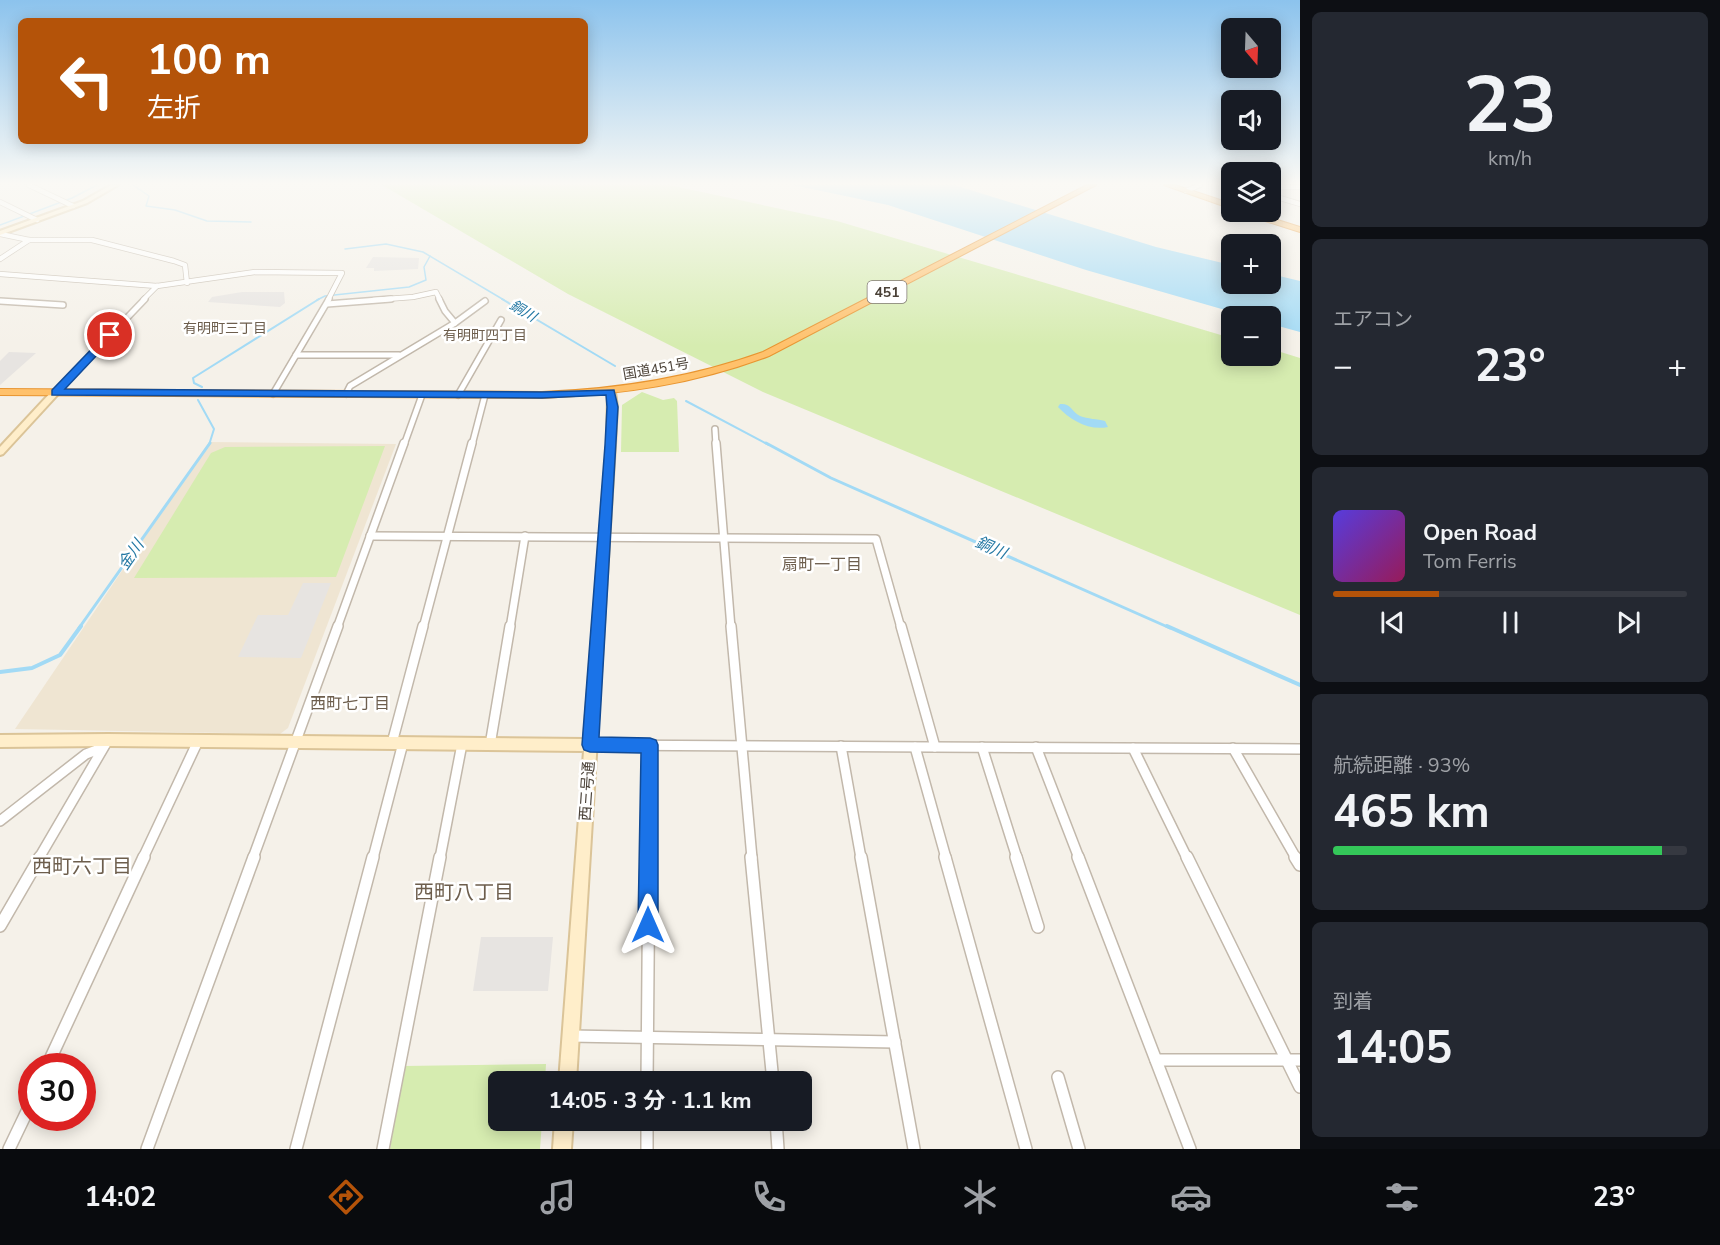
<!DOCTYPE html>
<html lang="ja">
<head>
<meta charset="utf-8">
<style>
	body { margin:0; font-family:"Nunito Sans","Noto Sans JP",sans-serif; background:#242831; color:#f1f3f6; height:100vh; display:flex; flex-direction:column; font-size:22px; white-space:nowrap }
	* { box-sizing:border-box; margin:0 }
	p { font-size:20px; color:#9ea1a6 }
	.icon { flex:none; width:33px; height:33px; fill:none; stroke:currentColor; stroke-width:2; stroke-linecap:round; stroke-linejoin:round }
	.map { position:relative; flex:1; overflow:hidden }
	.panel { display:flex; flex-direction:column; gap:12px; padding:12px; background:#0d0f14; width:420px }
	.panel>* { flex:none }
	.guide { position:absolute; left:18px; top:18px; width:570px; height:126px; border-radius:9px; box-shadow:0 3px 15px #0003; background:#b45309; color:#fff; overflow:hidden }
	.needle { width:39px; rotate:161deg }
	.controls { position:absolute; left:1221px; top:18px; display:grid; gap:12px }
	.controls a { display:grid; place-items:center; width:60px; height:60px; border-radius:9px; background:#171b24; box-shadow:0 3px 15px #0003; font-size:30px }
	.speed { position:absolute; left:18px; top:1053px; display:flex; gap:12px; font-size:30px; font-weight:700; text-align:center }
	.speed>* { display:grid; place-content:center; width:78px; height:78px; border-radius:50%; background:#171b24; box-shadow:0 3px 15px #0003; line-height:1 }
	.speed .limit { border:9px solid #d22; background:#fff; color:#111 }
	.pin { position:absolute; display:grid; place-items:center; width:51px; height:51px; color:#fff; margin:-26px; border:3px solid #fff; border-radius:50%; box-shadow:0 2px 6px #0007 }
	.me { position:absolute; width:66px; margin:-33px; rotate:0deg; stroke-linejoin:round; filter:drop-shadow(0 0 4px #0008) }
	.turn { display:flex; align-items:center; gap:21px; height:126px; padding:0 30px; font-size:27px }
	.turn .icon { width:78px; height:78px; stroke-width:2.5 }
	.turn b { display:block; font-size:42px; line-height:51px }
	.big { font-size:45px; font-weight:700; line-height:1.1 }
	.panel .card { flex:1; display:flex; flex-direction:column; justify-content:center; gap:9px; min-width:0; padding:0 21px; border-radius:9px; background:#242831 }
	.panel .dial { align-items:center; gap:0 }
	.dial b { font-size:78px; line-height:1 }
	.song { display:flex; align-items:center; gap:18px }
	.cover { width:72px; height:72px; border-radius:9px; background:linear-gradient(135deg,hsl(250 70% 55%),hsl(330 70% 35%)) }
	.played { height:6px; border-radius:3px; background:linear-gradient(90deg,#b45309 30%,#363941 30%) }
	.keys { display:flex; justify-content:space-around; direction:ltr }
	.heat { display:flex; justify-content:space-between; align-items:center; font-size:33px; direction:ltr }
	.charge { height:9px; border-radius:4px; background:linear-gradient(90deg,#34c759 93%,#363941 0) }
	.trip { position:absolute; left:488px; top:1071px; width:324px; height:60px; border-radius:9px; background:#171b24; box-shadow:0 3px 15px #0003; font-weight:700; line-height:60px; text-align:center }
	.tabs { display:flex; height:96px; justify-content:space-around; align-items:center; background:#090b0e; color:#9ea1a6 }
	.tabs .icon { width:42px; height:42px }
	.tabs .current { color:#b45309 }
	.tabs b { font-size:27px; color:#f1f3f6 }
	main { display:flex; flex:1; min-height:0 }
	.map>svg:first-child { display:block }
</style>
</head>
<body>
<main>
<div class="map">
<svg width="1300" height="1149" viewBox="0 0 1300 1149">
	<rect width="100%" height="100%" fill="#f5f1e9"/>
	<path fill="#efe5d2" d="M209 442 396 444 288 728 280 734 15 729Z"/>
	<g fill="#d6ecb0">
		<path d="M382 185H669L837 221 1231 338 1232 356H1270L1271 349 1300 358V615L763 392 568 294Z"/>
		<path d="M642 392 663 400 674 398 677 401 679 452H621L622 405Z"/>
		<path d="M385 446 336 577 134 578 211 453 225 447Z"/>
		<path d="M546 1064 545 1081 498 1082V1120L542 1121 540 1149H390L404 1066Z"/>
	</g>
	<g fill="#e7e4e1">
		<path d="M373 257 419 258 418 269 374 271V268H366Z"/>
		<path d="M242 292H284L285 303 280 307 208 302 212 297Z"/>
		<path d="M9 352 36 353 0 385V361Z"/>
		<path d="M303 583H331L301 658 238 657 258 615H288Z"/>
		<path d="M481 937H553L548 991H473Z"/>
	</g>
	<g fill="#a2daf5">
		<path d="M793 185H954L1156 247 1231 265 1232 284H1270L1271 274 1300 281V332L1271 324 1270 316H1246L1086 270 888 205Z"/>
		<path d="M1060 404C1071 403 1071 411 1080 416 1088 419 1097 419 1105 421L1108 427C1089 431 1070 420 1058 407Z"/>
	</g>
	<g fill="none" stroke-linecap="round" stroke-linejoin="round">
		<g stroke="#a2daf5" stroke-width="1.5">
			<path d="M133 185 149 196 146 206 175 210 207 221 251 222"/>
			<path d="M0 225 72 198 97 185"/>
			<path d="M345 249 386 244 423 252 504 300"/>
			<path d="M317 300 325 296 409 287 426 280 424 267 430 256"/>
		</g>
		<g stroke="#a2daf5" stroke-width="2">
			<path d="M502 299 615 366"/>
			<path d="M626 373 641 379"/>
			<path d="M202 387 194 383 193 378 319 299"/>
			<path d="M198 400 214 429 209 445"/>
			<path d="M686 401 769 445"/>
		</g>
		<g stroke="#a2daf5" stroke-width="3">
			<path d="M766 443 831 478 1170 628"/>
			<path d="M79 628 210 443"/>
		</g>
		<g stroke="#a2daf5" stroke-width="4">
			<path d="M1167 626 1300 685"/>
			<path d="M0 672 32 668 60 655 81 626"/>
		</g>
		<g stroke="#c2b8ab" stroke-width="6">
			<g id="street-far4">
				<path d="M29 185 73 206"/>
				<path d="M1270 187H1300"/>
				<path d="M1186 191 1200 185"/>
				<path d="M1270 195 1300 204"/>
				<path d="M0 202 37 220"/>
				<path d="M0 234 29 240H92L174 261 185 265 187 283"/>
				<path d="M0 259 29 240"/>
				<path d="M0 274 157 286 255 272 342 273 328 300"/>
				<path d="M143 300 157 286"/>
				<path d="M373 300 413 297 436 292 440 300"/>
			</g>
		</g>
		<g stroke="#c2b8ab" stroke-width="8">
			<g id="street-far3">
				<path d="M439 299 445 311 455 323"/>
				<path d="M0 301 63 305"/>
				<path d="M327 304 391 299"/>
				<path d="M296 355H399"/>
				<path d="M56 392 145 299"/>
				<path d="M273 394 329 299"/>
				<path d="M346 394 350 386 455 323 485 301"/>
				<path d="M458 395 501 320"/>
				<path d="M715 429 716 445"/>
				<path d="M404 445 422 395"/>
				<path d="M472 445 485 395"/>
			</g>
		</g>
		<g stroke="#c2b8ab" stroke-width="10">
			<g id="street-far2">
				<path d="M716 443 731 628"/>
				<path d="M370 536 876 539 901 628"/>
				<path d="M337 628 404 443"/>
				<path d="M423 628 472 443"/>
				<path d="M510 628 525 536"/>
			</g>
		</g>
		<g stroke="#c2b8ab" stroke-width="12">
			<g id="street-far1">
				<path d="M731 626 752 858"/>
				<path d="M901 626 935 747"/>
				<path d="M392 743 423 626"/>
				<path d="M490 745 510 626"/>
				<path d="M590 745 1300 749"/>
				<path d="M841 746 861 858"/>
				<path d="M915 747 946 858"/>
				<path d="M982 747 1017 858"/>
				<path d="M1036 747 1079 858"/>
				<path d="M1133 748 1187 858"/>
				<path d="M1233 748 1296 858"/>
				<path d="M0 821 86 754 102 748"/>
				<path d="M39 858 108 740"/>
				<path d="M143 858 198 741"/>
				<path d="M253 858 338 626"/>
				<path d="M373 858 403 743"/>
				<path d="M440 858 462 744"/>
				<path d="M649 858 650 745"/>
			</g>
		</g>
		<g stroke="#c2b8ab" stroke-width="14">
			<g id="street">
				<path d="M751 857 773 1082"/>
				<path d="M861 857 914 1149"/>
				<path d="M945 857 1026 1149"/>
				<path d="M1016 857 1038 927"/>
				<path d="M1078 857 1190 1149"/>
				<path d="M1187 857 1300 1087"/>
				<path d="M1295 857 1300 865"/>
				<path d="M0 926 40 857"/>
				<path d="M570 1036 895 1042"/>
				<path d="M1156 1060H1300"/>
				<path d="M47 1066 144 857"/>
				<path d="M1058 1077 1079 1149"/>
				<path d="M647 1082 649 857"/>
				<path d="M647 1120V1149"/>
				<path d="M776 1120 778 1149"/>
				<path d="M9 1149 32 1101"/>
				<path d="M147 1149 254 857"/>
				<path d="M296 1149 373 857"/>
				<path d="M383 1149 440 857"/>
			</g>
		</g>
		<g stroke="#dbc498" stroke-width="4">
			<g id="secondary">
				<path d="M111 185H118L87 203 0 235V231L83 201Z"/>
				<path d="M53 390H56L60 392 3 454 0 455V447Z"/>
				<path d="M608 390H611L615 392 617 407 615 445 576 1082H559L584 751 108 746 0 747V735L108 734 584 739 607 445Z"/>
				<path d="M555 1120H573L571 1149H553Z"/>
			</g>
		</g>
		<g stroke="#e89531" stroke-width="2">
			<g id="highway">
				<path d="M1087 185H1096L769 356C695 384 621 395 542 398L0 395V389L542 392C618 389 691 378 763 352Z"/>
				<path d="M1164 185H1175L1232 204V209Z"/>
				<path d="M1243 212H1252L1300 227V232L1243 214Z"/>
			</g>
		</g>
		<use href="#street-far4" stroke="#fff" stroke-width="4.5"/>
		<use href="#street-far3" stroke="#fff" stroke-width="5"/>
		<use href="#street-far2" stroke="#fff" stroke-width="7"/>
		<use href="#street-far1" stroke="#fff" stroke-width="9"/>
		<use href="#street" stroke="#fff" stroke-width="11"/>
		<use href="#secondary" fill="#ffeeca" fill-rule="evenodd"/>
		<use href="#highway" fill="#ffc16b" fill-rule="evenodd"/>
	</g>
	<linearGradient id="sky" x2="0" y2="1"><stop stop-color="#8cc3ed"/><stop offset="0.53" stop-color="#faf9f5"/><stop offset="1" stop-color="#faf9f5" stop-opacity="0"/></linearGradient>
	<rect width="1300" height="346" fill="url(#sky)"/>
	<path fill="#1a73e8" stroke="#114b97" stroke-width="1.5" d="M110 332 114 333V337L65 389 542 392 614 390 618 407 599 737 650 738 656 740 658 745V925L655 932 648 934 641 932 638 925 641 753 590 752 584 750 582 745 605 445 607 407 606 395 542 398 52 395V390L107 333Z"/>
	<g text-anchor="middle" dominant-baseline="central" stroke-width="5" stroke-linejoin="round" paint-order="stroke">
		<rect fill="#fff" stroke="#807a73" stroke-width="1.5" x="867.5" y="281" width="39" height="22" rx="4.5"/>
		<g font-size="14" font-weight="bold" fill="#4a4137">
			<text x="887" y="292">451</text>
		</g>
		<g font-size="14" font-style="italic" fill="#2579a4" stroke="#fff">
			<text transform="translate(523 311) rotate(31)">銅川</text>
		</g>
		<g font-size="14" fill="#6d5e4d" stroke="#fff">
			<text x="225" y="328">有明町三丁目</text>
			<text x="485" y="335">有明町四丁目</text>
		</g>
		<g font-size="14" fill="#4a4137" stroke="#fff">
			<text transform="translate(656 369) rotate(-10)">国道451号</text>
		</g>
		<g font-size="15" fill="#4a4137" stroke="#fff">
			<text transform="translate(587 791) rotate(-86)">西三号通</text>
		</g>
		<g font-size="16" font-style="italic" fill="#2579a4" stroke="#fff">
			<text transform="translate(991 548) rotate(24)">銅川</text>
			<text transform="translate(131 555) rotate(-55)">金川</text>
		</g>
		<g font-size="16" fill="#6d5e4d" stroke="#fff">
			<text x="822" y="565">扇町一丁目</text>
			<text x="350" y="704">西町七丁目</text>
		</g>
		<g font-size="20" fill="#6d5e4d" stroke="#fff">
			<text x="82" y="866">西町六丁目</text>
			<text x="464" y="892">西町八丁目</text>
		</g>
	</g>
</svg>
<div class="controls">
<a><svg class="needle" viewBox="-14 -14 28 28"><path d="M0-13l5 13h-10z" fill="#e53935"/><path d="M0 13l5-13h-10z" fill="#9ea1a6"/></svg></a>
<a><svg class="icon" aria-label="sound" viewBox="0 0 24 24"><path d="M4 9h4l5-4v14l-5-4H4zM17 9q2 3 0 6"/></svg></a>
<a><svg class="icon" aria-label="layers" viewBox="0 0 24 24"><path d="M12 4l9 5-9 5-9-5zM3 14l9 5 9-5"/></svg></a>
<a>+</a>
<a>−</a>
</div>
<div class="speed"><div class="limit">30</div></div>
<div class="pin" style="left:110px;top:335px;background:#d93025"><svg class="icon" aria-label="arrive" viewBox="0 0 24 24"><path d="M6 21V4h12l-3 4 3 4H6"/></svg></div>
<svg class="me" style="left:648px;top:925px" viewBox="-20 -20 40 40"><path d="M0-17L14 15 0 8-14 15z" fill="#1a73e8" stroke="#fff" stroke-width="4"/></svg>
<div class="trip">14:05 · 3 分 · 1.1 km</div>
<div class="guide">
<div class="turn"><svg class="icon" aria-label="left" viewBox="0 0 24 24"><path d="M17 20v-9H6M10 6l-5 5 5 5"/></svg><div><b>100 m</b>左折</div></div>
</div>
</div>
<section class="panel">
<div class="card dial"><b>23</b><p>km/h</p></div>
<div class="card"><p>エアコン</p>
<div class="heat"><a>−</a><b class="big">23°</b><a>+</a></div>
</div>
<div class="card">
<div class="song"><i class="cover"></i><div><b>Open Road</b><p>Tom Ferris</p></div></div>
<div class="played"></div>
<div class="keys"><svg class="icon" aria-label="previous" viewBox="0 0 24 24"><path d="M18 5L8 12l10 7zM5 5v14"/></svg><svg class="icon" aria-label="pause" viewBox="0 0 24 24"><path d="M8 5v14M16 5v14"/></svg><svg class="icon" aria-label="next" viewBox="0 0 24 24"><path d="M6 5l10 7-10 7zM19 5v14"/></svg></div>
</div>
<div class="card"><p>航続距離 · 93%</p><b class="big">465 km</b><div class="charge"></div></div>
<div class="card"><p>到着</p><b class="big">14:05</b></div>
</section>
</main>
<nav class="tabs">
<b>14:02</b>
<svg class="icon current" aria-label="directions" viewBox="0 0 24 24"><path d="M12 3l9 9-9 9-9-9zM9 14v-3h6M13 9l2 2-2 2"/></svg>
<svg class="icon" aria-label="music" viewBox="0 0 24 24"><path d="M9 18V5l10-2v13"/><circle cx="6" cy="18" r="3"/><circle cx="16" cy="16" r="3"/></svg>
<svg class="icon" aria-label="phone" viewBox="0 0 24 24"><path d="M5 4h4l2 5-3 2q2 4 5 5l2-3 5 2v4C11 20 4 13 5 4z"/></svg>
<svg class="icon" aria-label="climate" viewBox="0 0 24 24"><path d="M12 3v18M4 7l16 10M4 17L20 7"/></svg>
<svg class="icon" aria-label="car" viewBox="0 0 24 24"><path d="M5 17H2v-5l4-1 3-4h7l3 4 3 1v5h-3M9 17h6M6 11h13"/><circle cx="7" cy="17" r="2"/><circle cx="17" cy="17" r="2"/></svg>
<svg class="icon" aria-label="filters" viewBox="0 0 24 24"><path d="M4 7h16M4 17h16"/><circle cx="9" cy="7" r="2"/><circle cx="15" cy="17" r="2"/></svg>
<b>23°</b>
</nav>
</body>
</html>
